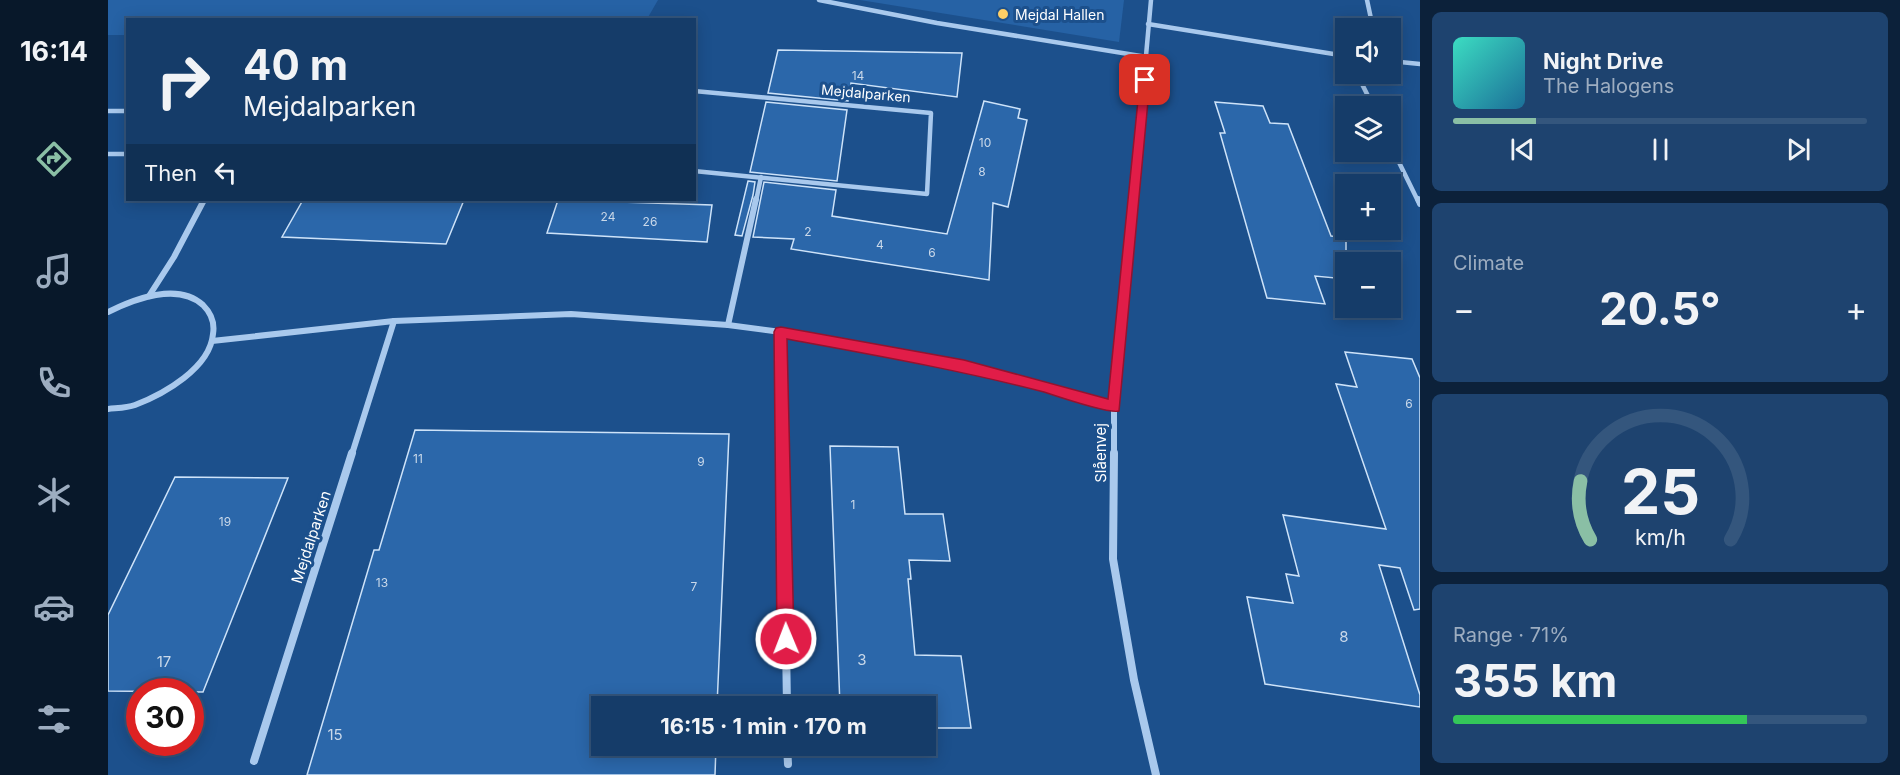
<!DOCTYPE html>
<html lang="en">
<head>
<meta charset="utf-8">
<style>
	body { margin:0; font-family:Inter,sans-serif; background:#1e436f; color:#f1f3f6; height:100vh; display:flex; flex-direction:column; font-size:22px; white-space:nowrap }
	* { box-sizing:border-box; margin:0 }
	p { font-size:20px; color:#9dadc0 }
	.icon { flex:none; width:33px; height:33px; fill:none; stroke:currentColor; stroke-width:2; stroke-linecap:round; stroke-linejoin:round }
	.map { position:relative; flex:1; overflow:hidden }
	.side { display:flex; flex-direction:column; gap:12px; padding:12px; background:#0c213a; width:480px }
	.side>* { flex:none }
	.top-card { position:absolute; left:18px; top:18px; width:570px; height:183px; border-radius:0px; box-shadow:0 3px 15px #0003,0 0 0 2px #34567d; background:#153c69; color:#f1f3f6; overflow:hidden }
	.buttons { position:absolute; left:1227px; top:18px; display:grid; gap:12px }
	.buttons a { display:grid; place-items:center; width:66px; height:66px; border-radius:0px; background:#153c69; box-shadow:0 3px 15px #0003,0 0 0 2px #34567d; font-size:30px }
	.speed { position:absolute; left:18px; top:678px; display:flex; gap:12px; font-size:30px; font-weight:700; text-align:center }
	.speed>* { display:grid; place-content:center; width:78px; height:78px; border-radius:50%; background:#153c69; box-shadow:0 3px 15px #0003,0 0 0 2px #34567d; line-height:1 }
	.speed .limit { border:9px solid #d22; background:#fff; color:#111 }
	.pin { position:absolute; display:grid; place-items:center; width:51px; height:51px; color:#fff; margin:-26px; border-radius:12px; box-shadow:0 3px 9px #0006 }
	.me { position:absolute; width:66px; margin:-33px; rotate:359deg; stroke-linejoin:round; filter:drop-shadow(0 0 4px #0008) }
	.turn { display:flex; align-items:center; gap:21px; height:126px; padding:0 18px; font-size:27px }
	.turn .icon { width:78px; height:78px; stroke-width:2.5 }
	.turn b { display:block; font-size:42px; line-height:51px }
	.then { display:flex; align-items:center; height:57px; padding:0 18px; background:#0003; gap:12px; font-size:22px }
	.big { font-size:45px; font-weight:700; line-height:1.1 }
	.side .widget { flex:1; display:flex; flex-direction:column; justify-content:center; gap:9px; min-width:0; padding:0 21px; border-radius:9px; background:#1e436f }
	.side .dial { align-items:center; gap:0 }
	.dial svg { height:156px; overflow:visible; fill:none; stroke:#34567d; stroke-width:7; stroke-linecap:round; text-anchor:middle }
	.dial text { fill:#f1f3f6; stroke:none }
	.song { display:flex; align-items:center; gap:18px }
	.cover { width:72px; height:72px; border-radius:9px; background:linear-gradient(135deg,hsl(170 70% 55%),hsl(200 70% 35%)) }
	.played { height:6px; border-radius:3px; background:linear-gradient(90deg,#8abfa5 20%,#34567d 20%) }
	.keys { display:flex; justify-content:space-around; direction:ltr }
	.heat { display:flex; justify-content:space-between; align-items:center; font-size:33px; direction:ltr }
	.charge { height:9px; border-radius:4px; background:linear-gradient(90deg,#34c759 71%,#34567d 0) }
	.trip { position:absolute; left:483px; top:696px; width:345px; height:60px; border-radius:0px; background:#153c69; box-shadow:0 3px 15px #0003,0 0 0 2px #34567d; font-weight:700; line-height:60px; text-align:center }
	main { display:flex; flex:1; min-height:0 }
	.tab-bar { display:flex; flex-direction:column; width:108px; justify-content:space-around; align-items:center; background:#08182a; color:#9dadc0 }
	.tab-bar .icon { width:42px; height:42px }
	.tab-bar .current { color:#8abfa5 }
	.tab-bar b { font-size:27px; color:#f1f3f6 }
	.map>svg:first-child { display:block }
</style>
</head>
<body>
<main>
<nav class="tab-bar">
<b>16:14</b>
<svg class="icon current" aria-label="directions" viewBox="0 0 24 24"><path d="M12 3l9 9-9 9-9-9zM9 14v-3h6M13 9l2 2-2 2"/></svg>
<svg class="icon" aria-label="music" viewBox="0 0 24 24"><path d="M9 18V5l10-2v13"/><circle cx="6" cy="18" r="3"/><circle cx="16" cy="16" r="3"/></svg>
<svg class="icon" aria-label="phone" viewBox="0 0 24 24"><path d="M5 4h4l2 5-3 2q2 4 5 5l2-3 5 2v4C11 20 4 13 5 4z"/></svg>
<svg class="icon" aria-label="climate" viewBox="0 0 24 24"><path d="M12 3v18M4 7l16 10M4 17L20 7"/></svg>
<svg class="icon" aria-label="car" viewBox="0 0 24 24"><path d="M5 17H2v-5l4-1 3-4h7l3 4 3 1v5h-3M9 17h6M6 11h13"/><circle cx="7" cy="17" r="2"/><circle cx="17" cy="17" r="2"/></svg>
<svg class="icon" aria-label="filters" viewBox="0 0 24 24"><path d="M4 7h16M4 17h16"/><circle cx="9" cy="7" r="2"/><circle cx="15" cy="17" r="2"/></svg>
</nav>
<div class="map">
<svg width="1312" height="775" viewBox="0 0 1312 775">
	<rect width="100%" height="100%" fill="#1c508c"/>
	<g fill="#2662a5">
		<path d="M0 0H550L539 19 20 20 19 35H0Z"/>
		<path d="M752 0H1016L1011 42Z"/>
	</g>
	<g fill="#2b67aa" stroke="#cee3f9" stroke-width="1.5">
		<path d="M670 50 854 53 849 97 743 83 740 101 660 93Z"/>
		<path d="M876 101 912 109 910 118 919 120 900 207 885 203 881 280 683 249 686 239 645 237 656 182 728 190 724 216 839 234Z"/>
		<path d="M658 102 739 110 729 181 642 172Z"/>
		<path d="M1107 102 1155 106 1162 123 1180 124 1223 236 1238 237V279L1207 276 1217 304 1159 298 1112 133H1117Z"/>
		<path d="M640 181 647 182 645 195 634 236 627 235Z"/>
		<path d="M195 200H356L338 244 174 237Z"/>
		<path d="M450 200 604 205 599 242 439 233Z"/>
		<path d="M1237 352 1304 359 1312 378V609L1306 610 1292 568 1271 565 1312 695V707L1157 684 1139 597 1185 603 1178 574 1191 576 1175 515 1278 529 1228 384 1249 387Z"/>
		<path d="M307 430 621 434 609 706H494V746H608L607 775H199L266 550H271Z"/>
		<path d="M722 446 790 447 797 514H835L842 561 801 560 803 579H800L807 655 853 656 863 728H818V706H732Z"/>
		<path d="M67 477 180 478 95 692 0 691V615Z"/>
	</g>
	<g fill="none" stroke-linecap="round" stroke-linejoin="round">
		<g stroke="#a9c9ed" stroke-width="4.5">
			<path d="M711 0 829 23 1039 57"/>
			<path d="M1259 0 1265 28"/>
			<path d="M1040 24 1238 56"/>
			<path d="M1282 61 1312 64"/>
			<path d="M1249 74 1265 106"/>
			<path d="M586 91 823 113 819 194 586 171"/>
			<path d="M0 111H20"/>
			<path d="M1282 144 1310 201"/>
			<path d="M0 154H20"/>
			<path d="M648 201 653 177"/>
			<path d="M1025 201 1043 0"/>
		</g>
		<g stroke="#a9c9ed" stroke-width="6">
			<path d="M1310 199 1312 204"/>
			<path d="M41 296 66 257 96 200"/>
			<path d="M0 312C26 299 70 282 95 305 103 313 107 322 105 334 102 368 56 394 27 405 19 408 9 408 0 409"/>
			<path d="M620 325 648 199"/>
			<path d="M673 332 675 454"/>
			<path d="M104 341 286 321 463 314 620 325 673 332 856 366 977 397 1006 407"/>
			<path d="M244 454 286 321"/>
			<path d="M1006 454V407L1025 199"/>
		</g>
		<g stroke="#a9c9ed" stroke-width="8">
			<path d="M675 453 679 706"/>
			<path d="M1006 453 1005 559 1026 680 1048 775"/>
			<path d="M679 746 680 764"/>
			<path d="M146 761 244 453"/>
		</g>
	</g>
	<path fill="#e11d48" stroke="#92132f" stroke-width="1.5" d="M1037 77 1042 80 1011 411C1003 414 948 396 936 392 851 370 766 355 679 339L686 639 683 645 678 647 672 645 669 639 666 332 668 328 673 327 856 360 1000 399 1032 80Z"/>
	<circle fill="#fdce66" stroke="#1c508c" stroke-width="2" cx="895" cy="14" r="6"/>
	<g text-anchor="middle" dominant-baseline="central" stroke-width="6" stroke-linejoin="round" paint-order="stroke">
		<g font-size="12" fill="#cad9ea">
			<text x="750" y="75">14</text>
			<text x="877" y="142">10</text>
			<text x="874" y="171">8</text>
			<text x="500" y="216">24</text>
			<text x="542" y="221">26</text>
			<text x="700" y="231">2</text>
			<text x="772" y="244">4</text>
			<text x="824" y="252">6</text>
			<text x="1301" y="403">6</text>
			<text x="310" y="458">11</text>
			<text x="593" y="461">9</text>
			<text x="745" y="504">1</text>
			<text x="117" y="521">19</text>
			<text x="274" y="582">13</text>
			<text x="586" y="586">7</text>
		</g>
		<g font-size="14" fill="#fff" stroke="#1c508c" text-anchor="start">
			<text x="907" y="14">Mejdal Hallen</text>
		</g>
		<g font-size="14" fill="#fff" stroke="#1c508c">
			<text transform="translate(758 93) rotate(5)">Mejdalparken</text>
		</g>
		<g font-size="15" fill="#fff" stroke="#1c508c">
			<text transform="translate(992 453) rotate(-90)">Slåenvej</text>
			<text transform="translate(203 537) rotate(-72)">Mejdalparken</text>
		</g>
		<g font-size="15" fill="#cad9ea">
			<text x="1236" y="636">8</text>
			<text x="754" y="659">3</text>
			<text x="56" y="661">17</text>
			<text x="227" y="734">15</text>
		</g>
	</g>
</svg>
<div class="buttons">
<a><svg class="icon" aria-label="sound" viewBox="0 0 24 24"><path d="M4 9h4l5-4v14l-5-4H4zM17 9q2 3 0 6"/></svg></a>
<a><svg class="icon" aria-label="layers" viewBox="0 0 24 24"><path d="M12 4l9 5-9 5-9-5zM3 14l9 5 9-5"/></svg></a>
<a>+</a>
<a>−</a>
</div>
<div class="speed"><div class="limit">30</div></div>
<div class="pin" style="left:1037px;top:80px;background:#d93025"><svg class="icon" aria-label="arrive" viewBox="0 0 24 24"><path d="M6 21V4h12l-3 4 3 4H6"/></svg></div>
<svg class="me" style="left:678px;top:639px" viewBox="-20 -20 40 40"><circle r="17" fill="#e11d48" stroke="#fff" stroke-width="3"/><path d="M0-11L8 9 0 5-8 9z" fill="#fff"/></svg>
<div class="trip">16:15 · 1 min · 170 m</div>
<div class="top-card">
<div class="turn"><svg class="icon" aria-label="right" viewBox="0 0 24 24"><path d="M7 20v-9h11M14 6l5 5-5 5"/></svg><div><b>40 m</b>Mejdalparken</div></div>
<div class="then">Then<svg class="icon" aria-label="left" viewBox="0 0 24 24"><path d="M17 20v-9H6M10 6l-5 5 5 5"/></svg></div>
</div>
</div>
<section class="side">
<div class="widget">
<div class="song"><i class="cover"></i><div><b>Night Drive</b><p>The Halogens</p></div></div>
<div class="played"></div>
<div class="keys"><svg class="icon" aria-label="previous" viewBox="0 0 24 24"><path d="M18 5L8 12l10 7zM5 5v14"/></svg><svg class="icon" aria-label="pause" viewBox="0 0 24 24"><path d="M8 5v14M16 5v14"/></svg><svg class="icon" aria-label="next" viewBox="0 0 24 24"><path d="M6 5l10 7-10 7zM19 5v14"/></svg></div>
</div>
<div class="widget"><p>Climate</p>
<div class="heat"><a>−</a><b class="big">20.5°</b><a>+</a></div>
</div>
<div class="widget dial"><svg viewBox="0 0 100 80">
<path d="M14 69A42 42 0 1 1 86 69"/>
<path d="M14 69A42 42 0 0 1 9 39" stroke="#8abfa5"/>
<text x="50" y="56" font-size="32" font-weight="700">25</text>
<text x="50" y="72" font-size="11">km/h</text>
</svg></div>
<div class="widget"><p>Range · 71%</p><b class="big">355 km</b><div class="charge"></div></div>
</section>
</main>
</body>
</html>
